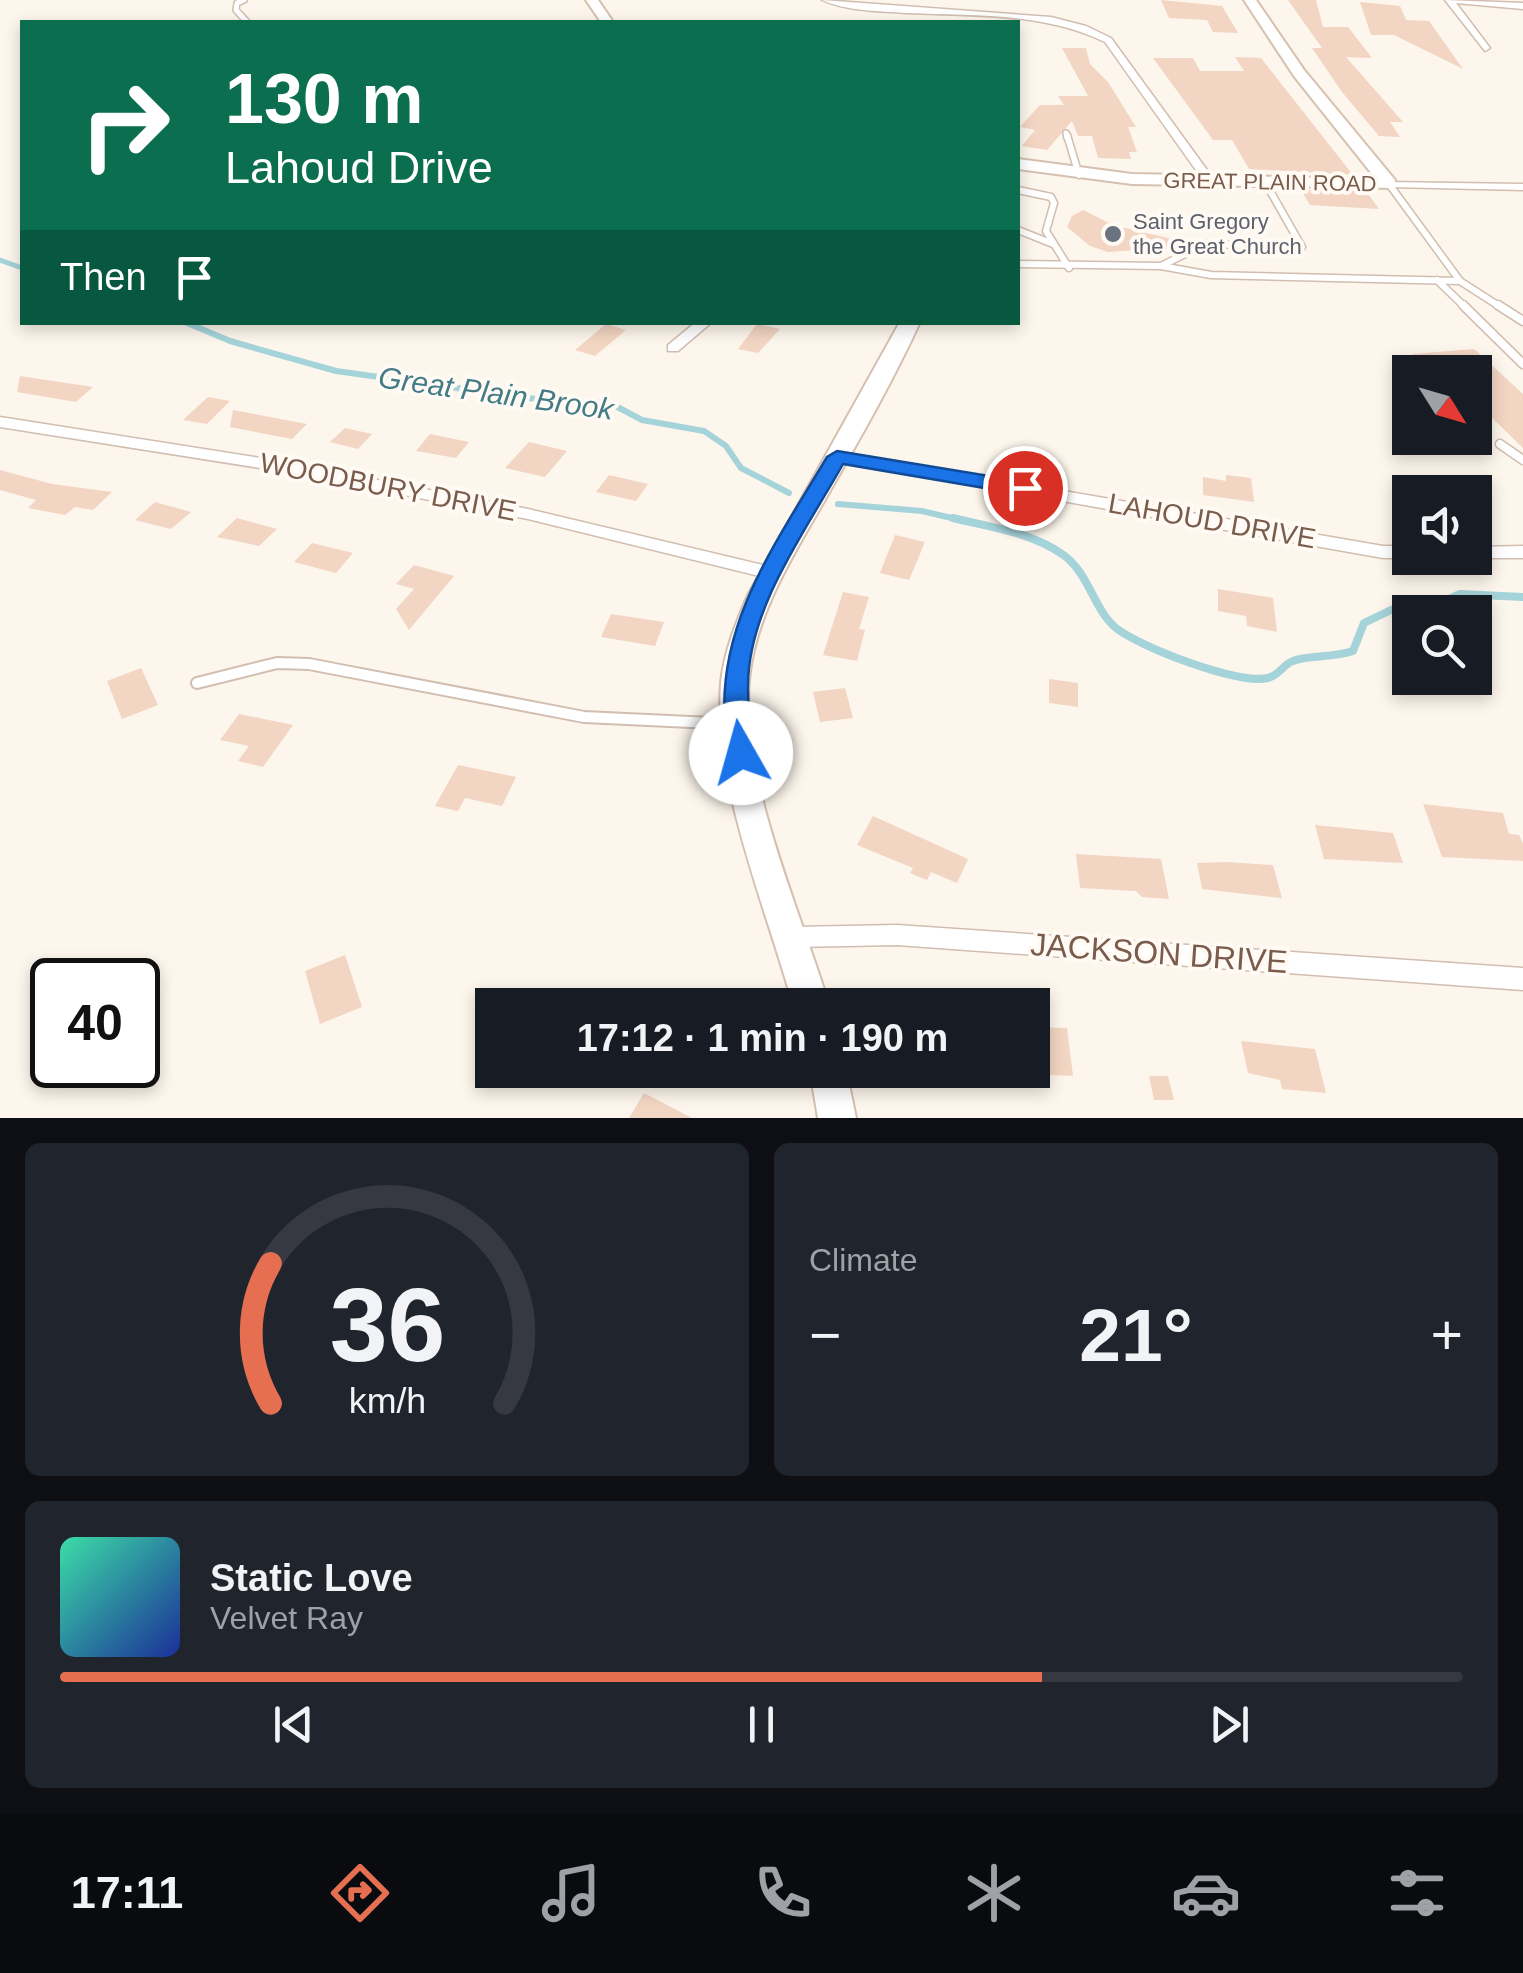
<!DOCTYPE html>
<html lang="en">
<head>
<meta charset="utf-8">
<style>
	body { margin:0; font-family:Arial,sans-serif; background:#20242c; color:#f1f3f6; height:100vh; display:flex; flex-direction:column; font-size:38px; white-space:nowrap }
	* { box-sizing:border-box; margin:0 }
	p { font-size:32px; color:#9ea1a6 }
	.icon { flex:none; width:55px; height:55px; fill:none; stroke:currentColor; stroke-width:2; stroke-linecap:round; stroke-linejoin:round }
	.map { position:relative; height:1118px; overflow:hidden }
	.drawer { display:flex; flex-direction:column; gap:25px; padding:25px; background:#0d0f14; flex:1 }
	.drawer>* { flex:none }
	.banner { position:absolute; left:20px; top:20px; width:1000px; height:305px; border-radius:0px; box-shadow:0 5px 15px #0003; background:#0b6e4f; color:#fff; overflow:hidden }
	.needle { width:65px; rotate:127deg }
	.buttons { position:absolute; left:1392px; top:355px; display:grid; gap:20px }
	.buttons a { display:grid; place-items:center; width:100px; height:100px; border-radius:0px; background:#171b24; box-shadow:0 5px 15px #0003; font-size:50px }
	.speed { position:absolute; left:30px; top:958px; display:flex; gap:20px; font-size:50px; font-weight:700; text-align:center }
	.speed>* { display:grid; place-content:center; width:130px; height:130px; border-radius:50%; background:#171b24; box-shadow:0 5px 15px #0003; line-height:1 }
	.speed .limit { border:5px solid #111; border-radius:15px; background:#fff; color:#111 }
	.pin { position:absolute; display:grid; place-items:center; width:85px; height:85px; color:#fff; margin:-42px; border:5px solid #fff; border-radius:50%; box-shadow:0 2px 10px #0007 }
	.me { position:absolute; width:110px; margin:-55px; rotate:353deg; stroke-linejoin:round; filter:drop-shadow(0 0 8px #0008) }
	.turn { display:flex; align-items:center; gap:35px; height:210px; padding:0 40px; font-size:45px }
	.turn .icon { width:130px; height:130px; stroke-width:2.5 }
	.turn b { display:block; font-size:70px; line-height:85px }
	.then { display:flex; align-items:center; height:95px; padding:0 40px; background:#0003; gap:20px; font-size:38px }
	.big { font-size:75px; font-weight:600; line-height:1.1 }
	.drawer .card { flex:1; display:flex; flex-direction:column; justify-content:center; gap:15px; min-width:0; padding:0 35px; border-radius:15px; background:#20242c }
	.drawer .dial { align-items:center; gap:0 }
	.dial svg { height:260px; overflow:visible; fill:none; stroke:#363941; stroke-width:7; stroke-linecap:round; text-anchor:middle }
	.dial text { fill:#f1f3f6; stroke:none }
	.song { display:flex; align-items:center; gap:30px }
	.cover { width:120px; height:120px; border-radius:15px; background:linear-gradient(135deg,hsl(160 70% 55%),hsl(230 70% 35%)) }
	.played { height:10px; border-radius:5px; background:linear-gradient(90deg,#e76f51 70%,#363941 70%) }
	.keys { display:flex; justify-content:space-around; direction:ltr }
	.heat { display:flex; justify-content:space-between; align-items:center; font-size:55px; direction:ltr }
	.drawer .tiles { flex:1; display:grid; gap:25px; grid-template-columns:1fr 1fr }
	.card:last-child { grid-column:span 2 }
	.trip { position:absolute; left:475px; top:988px; width:575px; height:100px; border-radius:0px; background:#171b24; box-shadow:0 5px 15px #0003; font-weight:600; line-height:100px; text-align:center }
	.dock { display:flex; height:160px; justify-content:space-around; align-items:center; background:#090b0e; color:#9ea1a6 }
	.dock .icon { width:70px; height:70px }
	.dock .selected { color:#e76f51 }
	.dock b { font-size:45px; color:#f1f3f6 }
	.map>svg:first-child { display:block }
</style>
</head>
<body>
<div class="map">
<svg width="1523" height="1118" viewBox="0 0 1523 1118">
	<rect width="100%" height="100%" fill="#fdf6ec"/>
	<g fill="none" stroke-linecap="round" stroke-linejoin="round">
		<path stroke="#a5d3da" stroke-width="5" d="M0 260 22 268"/>
		<g stroke="#a5d3da" stroke-width="6">
			<path d="M185 322 230 341 336 371 543 400 610 403 642 420 704 431 726 446 741 468 789 493"/>
			<path d="M838 504 922 511 964 521"/>
		</g>
		<path stroke="#a5d3da" stroke-width="8" d="M953 518C990 527 1030 532 1062 554 1089 572 1093 609 1116 628 1140 647 1238 685 1268 678 1278 676 1284 664 1293 661 1307 655 1333 658 1353 651L1364 623 1391 610 1434 606 1460 594 1523 597"/>
	</g>
	<g fill="#f3d5c3">
		<path d="M1161 0 1222 6 1238 33 1213 32 1207 20 1169 18Z"/>
		<path d="M1288 0H1316L1323 27H1348L1372 58 1346 57 1403 122H1390L1400 137 1379 136 1342 92 1312 48H1322Z"/>
		<path d="M1360 2 1400 6 1406 20 1429 21 1463 69 1394 35H1371Z"/>
		<path d="M1062 48H1086L1090 64 1108 82 1136 127H1128L1137 152H1129L1131 159 1098 158 1092 136H1078L1072 121 1047 150 1022 146 1035 130 1020 127 1040 105H1064L1058 96H1088Z"/>
		<path d="M1235 57 1261 58 1353 175 1249 169 1232 140H1213L1153 58H1193L1200 71H1244Z"/>
		<path d="M1301 190 1366 191 1379 209 1310 205Z"/>
		<path d="M1083 210 1113 225 1184 242V247L1108 252 1090 246 1067 227 1072 216Z"/>
		<path d="M606 324 626 330 595 356 575 350Z"/>
		<path d="M757 324 780 329 758 353 738 349Z"/>
		<path d="M1474 349 1523 394V448L1487 413 1475 414V372H1430L1412 354Z"/>
		<path d="M20 376 93 387 76 402 17 392Z"/>
		<path d="M208 397 230 401 207 424 183 420Z"/>
		<path d="M233 410 307 424 292 439 230 427Z"/>
		<path d="M345 428 372 434 358 449 330 442Z"/>
		<path d="M430 434 469 442 456 458 416 451Z"/>
		<path d="M529 442 567 451 545 477 505 468Z"/>
		<path d="M0 470 52 484 112 492 93 510 75 507 65 515 28 508 36 500 0 490Z"/>
		<path d="M609 475 648 484 636 501 596 492Z"/>
		<path d="M1226 475 1251 478 1254 502 1203 495V477L1226 481Z"/>
		<path d="M155 502 191 512 171 529 135 520Z"/>
		<path d="M237 518 277 529 259 546 217 537Z"/>
		<path d="M895 535 925 542 909 580 880 573Z"/>
		<path d="M312 543 353 553 336 573 294 562Z"/>
		<path d="M414 565 454 576 409 630 396 609 414 589 396 584Z"/>
		<path d="M1218 589 1273 598 1277 632 1247 626 1246 616 1218 611Z"/>
		<path d="M843 592 869 597 859 629 865 630 857 661 823 655Z"/>
		<path d="M611 614 664 622 655 646 601 637Z"/>
		<path d="M141 668 158 705 122 719 107 681Z"/>
		<path d="M1049 679 1078 683V707L1049 703Z"/>
		<path d="M845 688 853 718 820 722 813 692Z"/>
		<path d="M239 714 293 725 263 767 238 761 249 746 220 740Z"/>
		<path d="M458 765 516 777 502 806 465 798 458 811 435 806Z"/>
		<path d="M1423 804 1503 813 1509 834 1519 835 1523 843V861L1442 857Z"/>
		<path d="M873 816 968 859 957 883 931 872 927 880 910 873 913 868 857 845Z"/>
		<path d="M1315 825 1393 833 1403 863 1324 859Z"/>
		<path d="M1076 854 1161 859 1169 899 1142 897 1136 891 1080 888Z"/>
		<path d="M1226 862 1273 865 1282 898 1202 889 1197 863Z"/>
		<path d="M345 955 362 1007 320 1024 305 971Z"/>
		<path d="M1032 1027 1067 1028 1073 1076 1032 1074Z"/>
		<path d="M1241 1041 1315 1049 1326 1093 1282 1089 1280 1080 1248 1073Z"/>
		<path d="M1149 1076H1168L1174 1100H1154Z"/>
		<path d="M644 1093 692 1118H629Z"/>
	</g>
	<g fill="none" stroke-linecap="round" stroke-linejoin="round">
		<g stroke="#d1beb0" stroke-width="8">
			<g id="lane-far3">
				<path d="M244 0 237 3 236 10 247 22"/>
				<path d="M1066 133 1067 138"/>
			</g>
		</g>
		<g stroke="#d1beb0" stroke-width="9">
			<g id="lane-far2">
				<path d="M1067 135 1079 175"/>
				<path d="M1389 184 1460 281"/>
				<path d="M1018 190 1051 197 1054 203 1046 231 1069 268"/>
				<path d="M1018 230 1053 244"/>
				<path d="M1018 264 1161 266 1211 275 1460 281 1502 308"/>
				<path d="M1161 266 1205 244 1302 247 1265 182"/>
				<path d="M1437 280 1466 308"/>
			</g>
		</g>
		<g stroke="#d1beb0" stroke-width="11">
			<g id="lane-far1">
				<path d="M1463 305 1523 364"/>
				<path d="M1498 305 1523 321"/>
				<path d="M1500 444 1523 460"/>
			</g>
		</g>
		<g stroke="#d1beb0" stroke-width="14">
			<path id="lane" d="M197 683 277 663 309 664 584 717 733 724"/>
		</g>
		<g stroke="#d1beb0" stroke-width="3">
			<g id="street">
				<path d="M822 0 1051 17 1086 26 1111 38 1215 181 1205 183 1105 42C1043 12 973 16 906 13 879 11 846 11 822 0Z"/>
				<path d="M1445 0 1523 3V9L1456 3 1490 48 1485 51Z"/>
				<path d="M1385 182 1523 184V190L1389 187 1383 184Z"/>
				<path d="M696 322H712L678 351H668V345Z"/>
				<path d="M0 417 279 461 528 509 771 567 780 573 771 579 528 519 279 471 0 427Z"/>
				<path d="M837 452 1383 546H1410L1411 558H1383L831 460 829 457Z"/>
				<path d="M1523 546V558H1471H1475V547Z"/>
				<path d="M897 925 1523 968V990L897 945 794 947 786 944 782 937 786 930 794 927Z"/>
			</g>
		</g>
		<g stroke="#d6c0b0" stroke-width="4">
			<g id="secondary">
				<path d="M586 0H598L613 22H601Z"/>
				<path d="M1244 0H1256L1304 70 1395 180V188L1132 184 1018 169V159L1132 174 1376 179 1294 76Z"/>
				<path d="M900 322H920C892 383 859 440 826 498 794 554 755 614 749 680 740 778 800 910 829 1005H793C766 906 713 786 721 683 724 652 736 623 748 595Z"/>
				<path d="M810 1070H846L856 1118H818Z"/>
			</g>
		</g>
		<use href="#lane-far3" stroke="#fff" stroke-width="5"/>
		<use href="#lane-far2" stroke="#fff" stroke-width="6"/>
		<use href="#lane-far1" stroke="#fff" stroke-width="8"/>
		<use href="#lane" stroke="#fff" stroke-width="10"/>
		<use href="#street" fill="#fff" fill-rule="evenodd"/>
		<use href="#secondary" fill="#fff" fill-rule="evenodd"/>
	</g>
	<path fill="#1a73e8" stroke="#114b97" stroke-width="2.5" d="M837 451 1025 482 1036 488 1025 495 843 464C807 529 749 606 748 684 747 706 752 731 754 753L741 764 732 761C725 749 726 735 725 722 717 622 778 540 827 457Z"/>
	<circle fill="#6b7280" stroke="#fffaf3" stroke-width="4" cx="1113" cy="234" r="10"/>
	<g text-anchor="middle" dominant-baseline="central" stroke-width="8" stroke-linejoin="round" paint-order="stroke">
		<g font-size="22" fill="#7a5c4d" stroke="#fffaf3">
			<text transform="translate(1270 182) rotate(1)">GREAT PLAIN ROAD</text>
		</g>
		<g font-size="22" fill="#5b616d" stroke="#fffaf3" text-anchor="start">
			<text x="1133" y="221">Saint Gregory<tspan x="1133" dy="25">the Great Church</tspan></text>
		</g>
		<g font-size="28" fill="#7a5c4d" stroke="#fffaf3">
			<text transform="translate(388 487) rotate(11)">WOODBURY DRIVE</text>
			<text transform="translate(1212 521) rotate(10)">LAHOUD DRIVE</text>
		</g>
		<g font-size="30" font-style="italic" fill="#437c86" stroke="#fffaf3">
			<text transform="translate(496 393) rotate(8)">Great Plain Brook</text>
		</g>
		<g font-size="32" fill="#7a5c4d" stroke="#fffaf3">
			<text transform="translate(1159 953) rotate(4)">JACKSON DRIVE</text>
		</g>
	</g>
</svg>
<div class="buttons">
<a><svg class="needle" viewBox="-14 -14 28 28"><path d="M0-13l5 13h-10z" fill="#e53935"/><path d="M0 13l5-13h-10z" fill="#9ea1a6"/></svg></a>
<a><svg class="icon" aria-label="sound" viewBox="0 0 24 24"><path d="M4 9h4l5-4v14l-5-4H4zM17 9q2 3 0 6"/></svg></a>
<a><svg class="icon" aria-label="search" viewBox="0 0 24 24"><circle cx="10" cy="10" r="6"/><path d="M15 15l6 6"/></svg></a>
</div>
<div class="speed"><div class="limit">40</div></div>
<div class="pin" style="left:1025px;top:488px;background:#d93025"><svg class="icon" aria-label="arrive" viewBox="0 0 24 24"><path d="M6 21V4h12l-3 4 3 4H6"/></svg></div>
<svg class="me" style="left:741px;top:753px" viewBox="-20 -20 40 40"><circle r="19" fill="#fff"/><path d="M0-13L10 11 0 6-10 11z" fill="#1a73e8"/></svg>
<div class="trip">17:12 · 1 min · 190 m</div>
<div class="banner">
<div class="turn"><svg class="icon" aria-label="right" viewBox="0 0 24 24"><path d="M7 20v-9h11M14 6l5 5-5 5"/></svg><div><b>130 m</b>Lahoud Drive</div></div>
<div class="then">Then<svg class="icon" aria-label="arrive" viewBox="0 0 24 24"><path d="M6 21V4h12l-3 4 3 4H6"/></svg></div>
</div>
</div>
<section class="drawer">
<div class="tiles">
<div class="card dial"><svg viewBox="0 0 100 80">
<path d="M14 69A42 42 0 1 1 86 69"/>
<path d="M14 69A42 42 0 0 1 14 26" stroke="#e76f51"/>
<text x="50" y="56" font-size="32" font-weight="700">36</text>
<text x="50" y="72" font-size="11">km/h</text>
</svg></div>
<div class="card"><p>Climate</p>
<div class="heat"><a>−</a><b class="big">21°</b><a>+</a></div>
</div>
<div class="card">
<div class="song"><i class="cover"></i><div><b>Static Love</b><p>Velvet Ray</p></div></div>
<div class="played"></div>
<div class="keys"><svg class="icon" aria-label="previous" viewBox="0 0 24 24"><path d="M18 5L8 12l10 7zM5 5v14"/></svg><svg class="icon" aria-label="pause" viewBox="0 0 24 24"><path d="M8 5v14M16 5v14"/></svg><svg class="icon" aria-label="next" viewBox="0 0 24 24"><path d="M6 5l10 7-10 7zM19 5v14"/></svg></div>
</div>
</div>
</section>
<nav class="dock">
<b>17:11</b>
<svg class="icon selected" aria-label="directions" viewBox="0 0 24 24"><path d="M12 3l9 9-9 9-9-9zM9 14v-3h6M13 9l2 2-2 2"/></svg>
<svg class="icon" aria-label="music" viewBox="0 0 24 24"><path d="M9 18V5l10-2v13"/><circle cx="6" cy="18" r="3"/><circle cx="16" cy="16" r="3"/></svg>
<svg class="icon" aria-label="phone" viewBox="0 0 24 24"><path d="M5 4h4l2 5-3 2q2 4 5 5l2-3 5 2v4C11 20 4 13 5 4z"/></svg>
<svg class="icon" aria-label="climate" viewBox="0 0 24 24"><path d="M12 3v18M4 7l16 10M4 17L20 7"/></svg>
<svg class="icon" aria-label="car" viewBox="0 0 24 24"><path d="M5 17H2v-5l4-1 3-4h7l3 4 3 1v5h-3M9 17h6M6 11h13"/><circle cx="7" cy="17" r="2"/><circle cx="17" cy="17" r="2"/></svg>
<svg class="icon" aria-label="filters" viewBox="0 0 24 24"><path d="M4 7h16M4 17h16"/><circle cx="9" cy="7" r="2"/><circle cx="15" cy="17" r="2"/></svg>
</nav>
</body>
</html>
